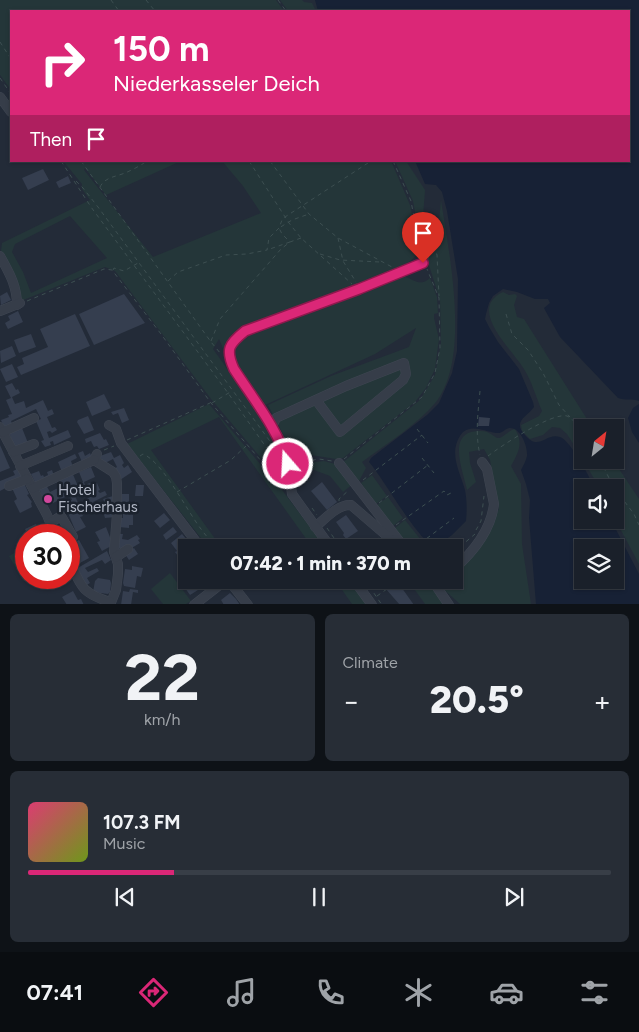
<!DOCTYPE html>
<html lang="en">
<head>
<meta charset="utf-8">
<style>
	body { margin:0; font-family:Figtree,sans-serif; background:#272d36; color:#f1f3f6; height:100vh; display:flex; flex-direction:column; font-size:19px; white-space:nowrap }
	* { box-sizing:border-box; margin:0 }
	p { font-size:16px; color:#9fa3a8 }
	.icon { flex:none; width:28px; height:28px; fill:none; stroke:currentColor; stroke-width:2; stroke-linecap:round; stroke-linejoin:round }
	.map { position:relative; height:604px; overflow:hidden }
	.details { display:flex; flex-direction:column; gap:10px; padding:10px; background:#0e1217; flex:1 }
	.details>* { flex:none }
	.top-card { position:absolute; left:10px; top:10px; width:620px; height:152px; border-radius:0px; box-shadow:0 1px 4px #0004,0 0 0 1px #383e47; background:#db2777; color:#fff; overflow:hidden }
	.needle { width:32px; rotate:30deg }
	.tools { position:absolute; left:574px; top:419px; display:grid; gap:10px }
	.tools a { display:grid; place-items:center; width:50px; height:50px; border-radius:0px; background:#1a202a; box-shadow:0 1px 4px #0004,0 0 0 1px #383e47; font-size:25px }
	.speed { position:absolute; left:15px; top:524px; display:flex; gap:10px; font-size:25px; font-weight:700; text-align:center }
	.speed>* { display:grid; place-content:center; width:65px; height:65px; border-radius:50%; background:#1a202a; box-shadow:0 1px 4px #0004,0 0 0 1px #383e47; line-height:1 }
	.speed .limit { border:8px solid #d22; background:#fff; color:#111 }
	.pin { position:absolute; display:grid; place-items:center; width:42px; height:42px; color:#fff; margin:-51px -21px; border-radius:50% 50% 50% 0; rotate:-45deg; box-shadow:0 0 5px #0007 }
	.pin .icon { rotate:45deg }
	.me { position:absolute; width:55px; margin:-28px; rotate:341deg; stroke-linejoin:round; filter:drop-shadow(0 0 4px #0008) }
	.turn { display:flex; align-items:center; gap:18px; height:105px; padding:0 20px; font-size:22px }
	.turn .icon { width:65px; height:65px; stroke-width:2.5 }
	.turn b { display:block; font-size:35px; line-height:42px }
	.then { display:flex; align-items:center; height:48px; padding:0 20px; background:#0003; gap:10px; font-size:19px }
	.big { font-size:38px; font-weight:800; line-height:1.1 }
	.details .tile { flex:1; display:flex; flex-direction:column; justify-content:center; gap:8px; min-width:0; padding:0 18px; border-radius:8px; background:#272d36 }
	.details .dial { align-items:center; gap:0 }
	.dial b { font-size:65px; line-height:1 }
	.song { display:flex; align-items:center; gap:15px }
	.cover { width:60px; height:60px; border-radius:8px; background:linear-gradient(135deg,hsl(340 70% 55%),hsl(80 70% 35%)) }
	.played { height:5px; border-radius:2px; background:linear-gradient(90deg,#db2777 25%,#383e47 25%) }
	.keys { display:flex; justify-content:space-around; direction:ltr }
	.heat { display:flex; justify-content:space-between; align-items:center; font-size:28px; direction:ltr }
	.details .tiles { flex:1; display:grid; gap:10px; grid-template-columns:1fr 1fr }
	.tile:last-child { grid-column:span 2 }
	.trip { position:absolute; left:178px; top:539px; width:285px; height:50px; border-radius:0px; background:#1a202a; box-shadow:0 1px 4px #0004,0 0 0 1px #383e47; font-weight:800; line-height:50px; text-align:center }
	.tabs { display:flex; height:80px; justify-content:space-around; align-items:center; background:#0a0d11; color:#9fa3a8 }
	.tabs .icon { width:35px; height:35px }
	.tabs .selected { color:#db2777 }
	.tabs b { font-size:22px; color:#f1f3f6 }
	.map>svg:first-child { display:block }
</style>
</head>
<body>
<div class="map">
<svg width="639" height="605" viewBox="0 0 639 605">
	<rect width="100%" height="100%" fill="#232b38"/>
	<g fill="#243639" fill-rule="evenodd">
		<path d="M0 0H276L284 11H11V90L0 75Z"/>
		<path d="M280 0H302L304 2 312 3 316 11H288Z"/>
		<path d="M63 161H181L106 195 85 168 84 170 153 257 261 213 243 186 222 161H391L410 205 420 251C408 266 397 270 379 275V277L250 326 226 355 219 339 213 349 269 427 283 455 278 478 211 399 115 271 105 267 21 301 18 285 1 251 2 243 90 200 82 189V184ZM70 216 107 258 31 293 23 272 12 252 15 244Z"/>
		<path d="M395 161H406L425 190 421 244 413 201Z"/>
		<path d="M441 200C449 253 471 357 436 402 417 425 386 444 362 462L366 468 359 481 342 463 420 400 435 375 441 343 440 300 427 259 430 248 437 244Z"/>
		<path d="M402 276C413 278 419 288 430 278L437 297 438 313 434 314V318L439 339 435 369 426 388 415 402 343 458 336 459 292 452 268 405 331 376 409 347 416 328 375 354 263 406 233 360C235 341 239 339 257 331L383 285Z"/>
		<path d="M503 292 509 295 515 294 517 296 514 305 517 317 524 319 592 427 582 428V458L567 434 560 428 552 427 543 435 530 439 522 431 521 425 539 416 542 411C536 397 532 382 524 369 513 350 466 309 503 292Z"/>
		<path d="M209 404 279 486 325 547H312L219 417 151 450 221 547H208L127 444Z"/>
		<path d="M515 429C524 443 518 453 511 466L521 484 522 544 531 604H460L441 587 447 580H454V572L478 545 499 509 490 460 484 449 469 452 470 463 476 482 467 490C463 470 445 430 481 431 490 431 495 438 498 438 503 438 509 430 515 429Z"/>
		<path d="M583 460H613L639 499V564L615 519V488L599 487Z"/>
		<path d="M324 461 339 465 354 483 343 492 330 476 298 464Z"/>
		<path d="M372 475 387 496 376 504 361 483Z"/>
		<path d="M388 497 403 518 393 526 377 505Z"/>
		<path d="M405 520 421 540 411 547H409L395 528Z"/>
		<path d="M26 546V578H30L23 581 9 556Z"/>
		<path d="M170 573 191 601 186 604H163L151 589Z"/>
		<path d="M335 580H349L367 604H352Z"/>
		<path d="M398 580H427L446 602 443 604H425L410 583 408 584 410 587 405 590Z"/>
	</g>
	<g fill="#172135" fill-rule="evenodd">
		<path d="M315 0H639V401C633 398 625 401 618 398L560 337 545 310 544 308 550 303 548 299H535L517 292 503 289 493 296 489 303 486 314 485 319 489 327 498 342 519 369 533 402 534 407C527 417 512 421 525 435 539 452 546 432 560 437 571 441 589 476 594 487L582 488V520H611L639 574V604H536L529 518 530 500 526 484 521 470C523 466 526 461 527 456 528 447 521 428 510 428 505 428 503 434 496 433 482 431 465 420 457 442 451 458 461 475 465 490 467 500 467 511 466 521L452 535 435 547C418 541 384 479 369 462L371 458 427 415 439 403 452 373 457 351 458 279 447 211 442 192 436 185 425 184 415 161H629V11H318ZM582 548H615V580H582Z"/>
		<path d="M639 404V443L632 432 628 418 633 408Z"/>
	</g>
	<g fill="#353e4f">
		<path d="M43 169 49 180 28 190 22 178Z"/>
		<path d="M68 176 71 183 59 188 56 182Z"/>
		<path d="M7 292 11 300 1 305 0 296Z"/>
		<path d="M124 294 145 323 94 345 79 314Z"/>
		<path d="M18 311 23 322 8 329 5 323 10 320 8 316Z"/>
		<path d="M75 314 90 346 21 375 17 367 24 364 22 358 48 347 40 329Z"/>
		<path d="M31 334 36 347 19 353 14 340Z"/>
		<path d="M12 346 16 356 1 363 0 351Z"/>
		<path d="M12 364 18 377 6 382 0 369Z"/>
		<path d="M12 383 16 390 18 389 20 393 12 397 15 404 24 401 26 408 43 400 48 411 52 409 54 414 47 417 52 428 55 427 57 430 52 433 50 431 47 432 49 438 68 430 71 437 54 445 53 441 50 442 51 445 45 447 41 441 44 440 36 421 41 419 36 409 11 421 13 426 5 429 1 420 9 417 8 415 12 414 6 400 11 398 5 386Z"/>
		<path d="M104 394 111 408 92 416 86 402Z"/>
		<path d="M124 408 129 420 122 423 118 413 113 415 111 412Z"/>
		<path d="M88 416 94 430 84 434 77 422 78 420Z"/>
		<path d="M479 417 490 418 489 426H478Z"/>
		<path d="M22 428 28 443 15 448 9 433Z"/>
		<path d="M100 433 104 440 106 439 109 445 99 449 97 446 94 447 91 441 86 443 85 439Z"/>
		<path d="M0 445 10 468 0 472Z"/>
		<path d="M83 451 85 456 90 453 93 460 83 464 78 453Z"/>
		<path d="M111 452 114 458 120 455 124 463 122 465 124 468 128 465 132 472 120 480 114 469 117 467 113 459 103 464 100 456Z"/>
		<path d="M75 454 77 458 71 461 73 467 62 472 58 462Z"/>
		<path d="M91 467 95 477 84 482 85 485 73 490 78 503 70 506 68 501 72 500 69 492 66 494 67 496 53 503 52 502 46 505 39 489 46 485 50 492 62 486 59 478 72 472 77 484 83 482 79 472Z"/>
		<path d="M19 468 24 478 0 491V481L15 475 13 471Z"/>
		<path d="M52 470 54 476 36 484 31 474 39 471 41 476 43 475 44 477 48 475 47 472Z"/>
		<path d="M93 482 94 484 97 483 100 490 98 491 100 493 105 491 107 495 93 502 96 512 90 514 86 499 93 496 92 493 87 496 84 489 88 487 87 484Z"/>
		<path d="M322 482 337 502 327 510 311 491Z"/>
		<path d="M24 483 29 494 27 495 32 502 31 503 32 507 20 513 14 501 17 499 12 488Z"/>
		<path d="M136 485H144L143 496H135Z"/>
		<path d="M120 494H129V505L136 501 138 506 129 511H119Z"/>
		<path d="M113 496 115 517 105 518 102 508 106 506 103 499Z"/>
		<path d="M79 507 83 516 80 517 86 527 76 532 68 513Z"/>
		<path d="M164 513 170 520 160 528 154 521Z"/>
		<path d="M123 514 133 515V525H129V528L119 527V518H123Z"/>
		<path d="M346 515 358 531 346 539 343 535 344 533 336 522Z"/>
		<path d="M36 524 41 534 28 535 25 529Z"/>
		<path d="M106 527 113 545 102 551 97 542 100 541 95 532Z"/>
		<path d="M173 527 177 532 166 540 163 535Z"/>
		<path d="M118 534H123L122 539 128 540 137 535 140 539 138 540 140 543 130 549 117 548Z"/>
		<path d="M182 534 187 540 186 541 187 543 185 545 188 548H186V557L181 560 175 552 177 551 171 543Z"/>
		<path d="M79 540 89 558 78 564 69 545Z"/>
		<path d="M134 548 138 554 129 560 125 554Z"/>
		<path d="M107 551 111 560 105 564 102 560 85 568 88 572 97 568 99 571 87 578 90 583 85 586 76 569Z"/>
		<path d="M132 566 143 568 141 577 137 576 135 588 124 586 123 583 125 569 132 570Z"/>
		<path d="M98 578 110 580 111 583 110 592 108 594 93 592 95 581Z"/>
		<path d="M378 580H393L396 586 399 584 414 605H400Z"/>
		<path d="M192 582 198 590 190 595 185 588Z"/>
		<path d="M130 589 138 590V593L133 592 131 605H121L123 591 129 592Z"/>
		<path d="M73 591 78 600 81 599 84 605H67L62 597Z"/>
		<path d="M230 593 236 599 240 605H224L221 600Z"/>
	</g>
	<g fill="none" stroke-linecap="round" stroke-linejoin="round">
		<g stroke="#3f4652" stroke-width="10">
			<g id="minor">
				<path d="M0 97 11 112"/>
				<path d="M0 256C9 273 17 285 17 305"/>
				<path d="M0 311 20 303"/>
				<path d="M109 425 116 429 121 443 133 459 201 548"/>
				<path d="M0 427 47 515 55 535"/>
				<path d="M272 427 276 418 346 386 404 363 406 374 403 380 340 432 316 400"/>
				<path d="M3 432 34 418"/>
				<path d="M13 452 34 444"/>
				<path d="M97 454 94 460 113 472 116 477 117 483V514L114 552 118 564V574L116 590 110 605"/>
				<path d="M339 463 400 542"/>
				<path d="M20 466 68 446"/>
				<path d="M9 486 27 479"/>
				<path d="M33 488 94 460"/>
				<path d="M50 523 61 516 73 537 69 539"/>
				<path d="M315 527C325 519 338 504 351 505L401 548"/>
				<path d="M331 548 292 494 288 464 279 438 234 369C225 349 229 344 245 331L359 289 423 263 427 235"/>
				<path d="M116 557 128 549"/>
				<path d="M69 560C81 586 81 593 110 602"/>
				<path d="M454 569C472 553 491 530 494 504L487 469 482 462"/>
				<path d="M226 580 230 582 248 605"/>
				<path d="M354 580 372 605"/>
				<path d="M432 580 449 605"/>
				<path d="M194 605 226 580"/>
			</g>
		</g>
		<g stroke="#3d4f51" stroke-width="1" stroke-dasharray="4 4" stroke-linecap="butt">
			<path d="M111 0 119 11"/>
			<path d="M146 0 155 11"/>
			<path d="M278 0 286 11"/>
			<path d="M0 42 11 59"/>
			<path d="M0 78 11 94"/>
			<path d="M61 161 91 207 228 393 280 467"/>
			<path d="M81 161 211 342 221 354"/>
			<path d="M249 161 289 223 301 238 352 284"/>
			<path d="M270 161 309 214 338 238 392 267"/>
			<path d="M393 161 411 201 418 239"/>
			<path d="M76 181 83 188 98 207 272 444"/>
			<path d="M100 187C105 177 115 177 125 173 132 170 140 166 147 161"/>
			<path d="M301 238 290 242 282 234 279 228 292 220 309 214"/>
			<path d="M338 238 343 261 356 282"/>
			<path d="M434 246 437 255 439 296"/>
			<path d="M320 254 340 260 380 262"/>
			<path d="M113 270 114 268 124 271 138 263"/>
			<path d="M168 281 178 272 226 255 247 254 267 250 269 238 279 228 282 220 285 217 371 161"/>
			<path d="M27 301 104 269 112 270 161 334 211 403 282 485"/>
			<path d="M506 314 512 334 528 350 543 373 559 405 570 417"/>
			<path d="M211 341 220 319 281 249 290 242 267 250"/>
			<path d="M480 391C478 413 475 434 480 455"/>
			<path d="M212 403 232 391"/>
			<path d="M417 429 428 443"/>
			<path d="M127 440 210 403"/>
			<path d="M104 450 114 446"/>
			<path d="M140 456 143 454C163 462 187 511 201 529 206 536 211 541 216 548"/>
			<path d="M488 456C501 446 552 412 567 416 574 419 578 427 582 433"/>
			<path d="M422 458 434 473"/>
			<path d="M344 459 422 397 435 373 440 348 439 298 427 269"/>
			<path d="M600 460 614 488"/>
			<path d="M296 463 319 459 332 461"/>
			<path d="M363 480 422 435"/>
			<path d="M615 489 634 514 639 525"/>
			<path d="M177 492 231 460 246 446"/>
			<path d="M339 501V499L349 490"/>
			<path d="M379 503 428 465"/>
			<path d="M312 508 317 515"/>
			<path d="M396 525 444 491 447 495 451 493"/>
			<path d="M327 528 341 548"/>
			<path d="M476 530 481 521 484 496"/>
			<path d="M370 545 379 538"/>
			<path d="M414 548 454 518"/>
			<path d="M454 552 475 534"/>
			<path d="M244 580 250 586 249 593"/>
			<path d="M365 580 382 605"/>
			<path d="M396 582 397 581 405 592"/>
			<path d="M377 596 387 589"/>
		</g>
		<use href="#minor" stroke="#363d49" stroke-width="9"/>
	</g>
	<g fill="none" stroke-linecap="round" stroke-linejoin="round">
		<g stroke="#8e194d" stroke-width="12">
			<path id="route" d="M288 464C278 429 254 400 234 369 225 349 229 344 245 331L359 289 423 263"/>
		</g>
		<use href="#route" stroke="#db2777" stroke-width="9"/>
	</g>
	<circle fill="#d1479c" stroke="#1b222d" stroke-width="2" cx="48" cy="499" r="5"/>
	<g text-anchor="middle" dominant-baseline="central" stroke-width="5" stroke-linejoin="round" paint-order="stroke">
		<g font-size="15" fill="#b1b7c5" stroke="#1b222d" text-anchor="start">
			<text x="58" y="490">Hotel<tspan x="58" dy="17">Fischerhaus</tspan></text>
		</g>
	</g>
</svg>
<div class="tools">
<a><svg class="needle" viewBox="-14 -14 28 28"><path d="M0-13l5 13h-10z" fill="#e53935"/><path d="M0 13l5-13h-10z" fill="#9fa3a8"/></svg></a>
<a><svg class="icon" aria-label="sound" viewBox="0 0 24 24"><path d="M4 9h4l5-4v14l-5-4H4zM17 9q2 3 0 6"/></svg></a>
<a><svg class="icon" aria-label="layers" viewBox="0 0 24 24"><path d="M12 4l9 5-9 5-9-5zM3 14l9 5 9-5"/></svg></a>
</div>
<div class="speed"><div class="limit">30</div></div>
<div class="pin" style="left:423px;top:263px;background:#d93025"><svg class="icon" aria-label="arrive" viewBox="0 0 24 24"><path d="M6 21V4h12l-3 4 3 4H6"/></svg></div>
<svg class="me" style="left:288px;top:464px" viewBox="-20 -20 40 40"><circle r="17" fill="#db2777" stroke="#fff" stroke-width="3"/><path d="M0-11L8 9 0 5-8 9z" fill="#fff"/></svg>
<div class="trip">07:42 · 1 min · 370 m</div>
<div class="top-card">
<div class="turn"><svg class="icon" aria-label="right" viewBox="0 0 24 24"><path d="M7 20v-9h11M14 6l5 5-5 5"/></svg><div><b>150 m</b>Niederkasseler Deich</div></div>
<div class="then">Then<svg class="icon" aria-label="arrive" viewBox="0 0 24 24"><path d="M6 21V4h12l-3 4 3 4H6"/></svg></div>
</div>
</div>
<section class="details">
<div class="tiles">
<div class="tile dial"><b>22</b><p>km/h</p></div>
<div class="tile"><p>Climate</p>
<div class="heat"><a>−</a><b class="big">20.5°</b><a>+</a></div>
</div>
<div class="tile">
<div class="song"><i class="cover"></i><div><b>107.3 FM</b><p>Music</p></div></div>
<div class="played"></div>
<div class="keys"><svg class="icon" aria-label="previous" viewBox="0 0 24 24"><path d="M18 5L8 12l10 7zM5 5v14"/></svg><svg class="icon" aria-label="pause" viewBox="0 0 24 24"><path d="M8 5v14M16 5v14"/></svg><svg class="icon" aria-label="next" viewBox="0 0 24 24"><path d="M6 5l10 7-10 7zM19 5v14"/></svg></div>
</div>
</div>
</section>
<nav class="tabs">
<b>07:41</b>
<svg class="icon selected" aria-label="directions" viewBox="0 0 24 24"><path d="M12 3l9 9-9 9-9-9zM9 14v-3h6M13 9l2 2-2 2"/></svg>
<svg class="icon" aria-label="music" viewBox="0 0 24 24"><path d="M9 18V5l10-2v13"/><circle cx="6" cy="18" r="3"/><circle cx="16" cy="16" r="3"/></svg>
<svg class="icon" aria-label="phone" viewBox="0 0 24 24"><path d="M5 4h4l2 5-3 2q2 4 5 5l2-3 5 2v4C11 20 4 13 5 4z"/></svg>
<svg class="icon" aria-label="climate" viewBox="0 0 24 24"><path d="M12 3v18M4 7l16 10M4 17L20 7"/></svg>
<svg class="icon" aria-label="car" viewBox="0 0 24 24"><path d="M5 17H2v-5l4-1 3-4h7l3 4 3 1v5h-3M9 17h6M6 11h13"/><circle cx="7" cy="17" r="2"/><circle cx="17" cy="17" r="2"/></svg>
<svg class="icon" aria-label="filters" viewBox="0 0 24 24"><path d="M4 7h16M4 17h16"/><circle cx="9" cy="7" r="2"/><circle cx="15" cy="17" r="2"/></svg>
</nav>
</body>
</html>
